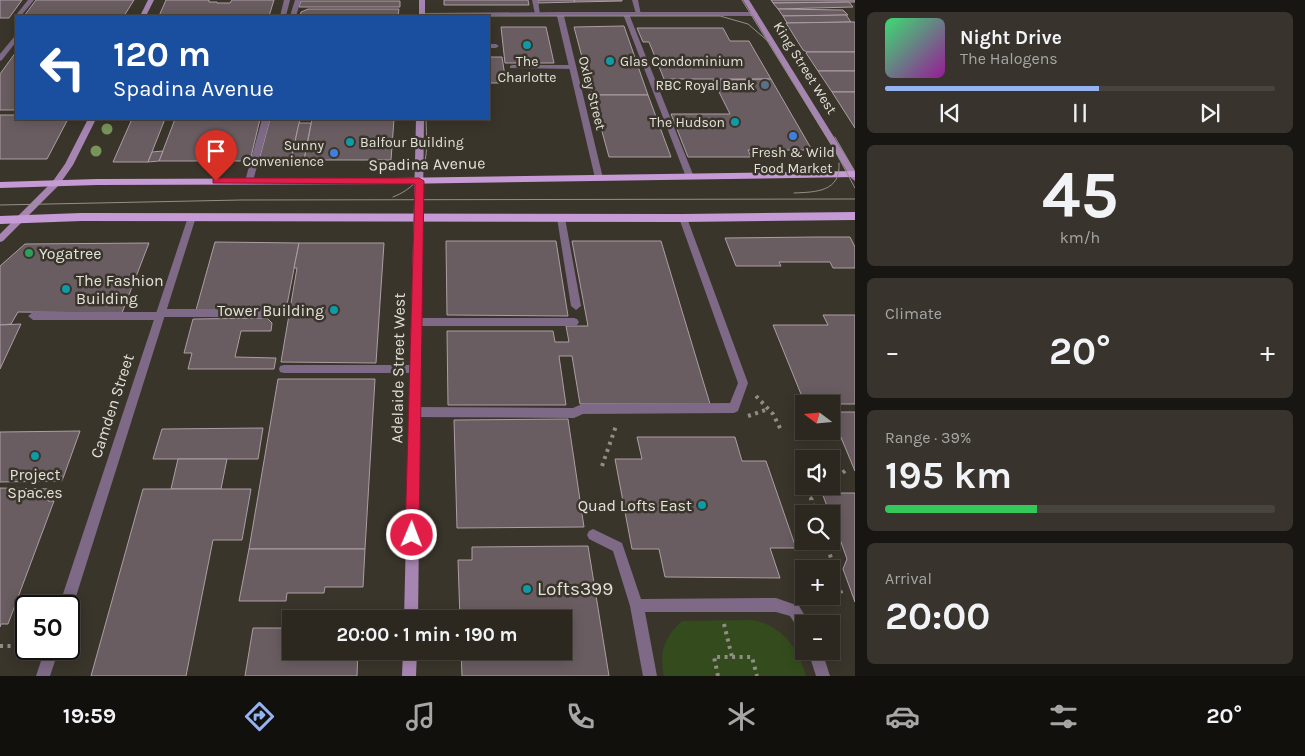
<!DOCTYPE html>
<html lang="en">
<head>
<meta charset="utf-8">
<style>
	body { margin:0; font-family:Karla,sans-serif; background:#38342d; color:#f1f3f6; height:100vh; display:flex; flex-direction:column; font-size:19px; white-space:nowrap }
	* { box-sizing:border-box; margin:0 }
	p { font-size:16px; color:#a6a6a5 }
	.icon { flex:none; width:28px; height:28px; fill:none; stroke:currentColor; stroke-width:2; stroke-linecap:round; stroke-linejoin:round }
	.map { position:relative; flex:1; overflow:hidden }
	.drawer { display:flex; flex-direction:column; gap:12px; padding:12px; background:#181612; width:450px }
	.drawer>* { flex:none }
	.banner { position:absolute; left:15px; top:15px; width:475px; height:105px; border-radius:0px; box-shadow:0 2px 12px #0003,0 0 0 1px #48443e; background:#1a4fa0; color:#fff; overflow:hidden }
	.needle { width:32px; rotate:286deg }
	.buttons { position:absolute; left:795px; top:395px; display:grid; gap:10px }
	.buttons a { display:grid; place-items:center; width:45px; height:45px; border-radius:0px; background:#2c2820; box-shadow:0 2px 12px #0003,0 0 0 1px #48443e; font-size:25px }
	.speed { position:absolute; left:15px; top:595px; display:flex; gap:10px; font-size:25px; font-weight:700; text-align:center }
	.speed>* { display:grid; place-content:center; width:65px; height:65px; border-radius:50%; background:#2c2820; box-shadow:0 2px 12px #0003,0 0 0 1px #48443e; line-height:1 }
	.speed .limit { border:2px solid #111; border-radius:8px; background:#fff; color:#111 }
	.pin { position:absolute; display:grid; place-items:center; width:42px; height:42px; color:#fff; margin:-51px -21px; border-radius:50% 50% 50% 0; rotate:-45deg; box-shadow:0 0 5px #0007 }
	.pin .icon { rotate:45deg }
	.me { position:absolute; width:55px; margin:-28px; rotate:1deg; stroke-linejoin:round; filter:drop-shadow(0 0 4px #0008) }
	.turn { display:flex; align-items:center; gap:18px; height:105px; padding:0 15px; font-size:22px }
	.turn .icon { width:65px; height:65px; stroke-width:2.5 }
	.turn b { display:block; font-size:35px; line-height:42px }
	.big { font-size:38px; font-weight:700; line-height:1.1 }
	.drawer .tile { flex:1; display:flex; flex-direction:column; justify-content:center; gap:8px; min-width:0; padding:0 18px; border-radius:8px; background:#38342d }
	.drawer .dial { align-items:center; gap:0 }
	.dial b { font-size:65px; line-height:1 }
	.song { display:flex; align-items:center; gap:15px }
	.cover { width:60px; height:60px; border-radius:8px; background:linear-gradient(135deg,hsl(140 70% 55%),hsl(300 70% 35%)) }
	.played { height:5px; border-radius:2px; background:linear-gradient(90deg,#95b2f1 55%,#48443e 55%) }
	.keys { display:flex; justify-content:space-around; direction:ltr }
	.heat { display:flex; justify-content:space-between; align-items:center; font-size:28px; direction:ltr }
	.charge { height:8px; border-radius:4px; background:linear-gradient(90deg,#34c759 39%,#48443e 0) }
	.trip { position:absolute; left:282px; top:610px; width:290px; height:50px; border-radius:0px; background:#2c2820; box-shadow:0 2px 12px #0003,0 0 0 1px #48443e; font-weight:700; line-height:50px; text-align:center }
	.dock { display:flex; height:80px; justify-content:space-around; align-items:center; background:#12100d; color:#a6a6a5 }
	.dock .icon { width:35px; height:35px }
	.dock .on { color:#95b2f1 }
	.dock b { font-size:22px; color:#f1f3f6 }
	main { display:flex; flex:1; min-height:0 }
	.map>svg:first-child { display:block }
</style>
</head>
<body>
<main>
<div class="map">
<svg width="855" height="676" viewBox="0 0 855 676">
	<rect width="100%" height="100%" fill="#3a352b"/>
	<path fill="#344c1d" d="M754 620C784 628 798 648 806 676H664C659 651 664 638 682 621Z"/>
	<g fill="#6a5d62" stroke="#ac9ea4">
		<path d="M0 0H22L9 18H0Z"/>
		<path d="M36 0H134L124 16H24Z"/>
		<path d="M166 0H209V2H217V3H230L232 0H274L269 16H159Z"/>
		<path d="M444 0H528L529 5H444Z"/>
		<path d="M538 0H574L575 2 538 3Z"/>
		<path d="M574 0H622V1L575 2Z"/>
		<path d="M771 0H855V2L773 3Z"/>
		<path d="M301 1H400V7H299Z"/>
		<path d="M849 2 853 7 778 9 773 3Z"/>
		<path d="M308 9H399L398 16H300L301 12Z"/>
		<path d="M778 9 843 10 848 15 783 16Z"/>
		<path d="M846 15 851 22 787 23 783 16Z"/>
		<path d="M851 22H855V52H807L803 50 786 23Z"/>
		<path d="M624 26 648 95H592L574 27Z"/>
		<path d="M501 27H546L554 63H505Z"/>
		<path d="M637 28H723L730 41H749L771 79H664L649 42H643Z"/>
		<path d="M16 52V110H0V74Z"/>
		<path d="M807 52H855V71H818L806 53Z"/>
		<path d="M489 57H502L506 83H489Z"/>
		<path d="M818 71H855V92H832Z"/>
		<path d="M771 79 812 150H748L751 157H688L671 114H730L713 80Z"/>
		<path d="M832 92H855V128Z"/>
		<path d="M592 95H648L671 157H609Z"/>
		<path d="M0 115H16V119H68L47 159H0Z"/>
		<path d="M132 119H165L148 162H113Z"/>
		<path d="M175 119H260L250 161H159Z"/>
		<path d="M270 119H300L291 160H259Z"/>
		<path d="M312 119H394L391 160H304Z"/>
		<path d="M299 123H311L304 160H291Z"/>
		<path d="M163 151 159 161 148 162 152 152Z"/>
		<path d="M817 237H850L855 247V268H833L830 262H779L781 266H736L725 238Z"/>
		<path d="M446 241H556L568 316 447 315Z"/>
		<path d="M572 241H661L710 404H580L572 356H559L566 405H448L447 331H553L555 342H569L566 326H588Z"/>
		<path d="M215 242 299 243 286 310H196Z"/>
		<path d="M149 243 122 313 18 312 11 324 0 325V266L25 244Z"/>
		<path d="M299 243H384L376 363 281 362 297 268H294Z"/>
		<path d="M823 315H855V404H805L773 325H828Z"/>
		<path d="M267 318 272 323 271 331H241L235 357 276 358 274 369H188L192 353H184L193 319Z"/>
		<path d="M21 324 0 369V325Z"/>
		<path d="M278 379H375L365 549H249Z"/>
		<path d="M838 412H855V471L832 416 840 417Z"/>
		<path d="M568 419 584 527 457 528 454 420Z"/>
		<path d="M263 428 258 459H153L162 429Z"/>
		<path d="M80 431 62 481 0 482V432Z"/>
		<path d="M637 437H735L742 461H766L796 548H770L780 578 665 577 659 549H632L615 459H642Z"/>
		<path d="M178 459H227L221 489H171Z"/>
		<path d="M0 488 52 489 48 501H54L8 624H1L0 627Z"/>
		<path d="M143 489H251L242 540H213L186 676H91Z"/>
		<path d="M822 493H855V602L843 569 847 559 831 514H830Z"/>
		<path d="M588 546 609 676H462L461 651H564V619H460L458 560H472V547Z"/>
		<path d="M249 549H365L363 587H325L324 593H287L286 601H239Z"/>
		<path d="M253 628H291V651H358L357 676H245Z"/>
	</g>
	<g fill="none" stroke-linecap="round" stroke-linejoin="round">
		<g stroke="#908d85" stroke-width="4" stroke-dasharray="3 4.5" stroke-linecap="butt">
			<path d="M756 396 773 414 781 430"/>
			<path d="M748 416 768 409"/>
			<path d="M602 466 616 426"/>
			<path d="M831 482 846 470"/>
			<path d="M816 514 811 499 827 486"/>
			<path d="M808 600 813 597 842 596 826 541"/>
			<path d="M724 624 732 657"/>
			<path d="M0 646H26"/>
			<path d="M718 676 714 657H752L757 676"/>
		</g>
		<g fill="#7e6986" fill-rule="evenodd">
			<path d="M28 0H34L21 16 16 17V15Z"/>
			<path d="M284 0H290L286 16H280Z"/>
			<path d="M295 0H301L296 16H290Z"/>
			<path d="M532 0H538L540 15 535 14Z"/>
			<path d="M632 0H638L641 15 636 14Z"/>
			<path d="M626 12 629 14 694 177 693 179H687L686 177 623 14Z"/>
			<path d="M16 36V42L2 60 0 61V54L14 37Z"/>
			<path d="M489 44H496L499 46 496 48H489Z"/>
			<path d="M512 65H573L576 67 573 69 510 68V66Z"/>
			<path d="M262 119H270L253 181 249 184 245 181Z"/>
			<path d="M561 215 565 218 581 306 576 310 571 306 557 218Z"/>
			<path d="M683 215 687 218 748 383 738 411 734 413 583 414 574 418 414 417 410 415 409 412 410 409 414 407 573 408 582 404 730 403 738 383 679 218Z"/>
			<path d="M161 309H284L289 313 284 317H164L160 320H33L28 316 33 312H157Z"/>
			<path d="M416 318H574L577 319 579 322 577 325 574 326H416L413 325 411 322 413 319Z"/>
			<path d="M284 365H415L419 366 420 369 419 372 415 373H284L280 372 279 369 280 366Z"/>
			<path d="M593 529 622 543 641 599 776 598 799 606 810 624H804V632L799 630 790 616 776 612H645L657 676H643L630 606 613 551 589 539 587 535 589 531Z"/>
			<path d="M808 651H822L830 676H816Z"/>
		</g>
		<g fill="#7e6986" fill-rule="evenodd">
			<path d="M560 12H755L758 14 755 16H564L603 178 599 181 595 178 557 16 419 15 422 13Z"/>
			<path d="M192 214 196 217 73 606 69 611V606H59L188 217Z"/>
			<path d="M45 649H59L50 676H36Z"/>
		</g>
		<g fill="#a785b2" fill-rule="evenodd">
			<path d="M148 0H154L146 16H140Z"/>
			<rect x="419" y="0" width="6" height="16"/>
			<path d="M743 0H749L855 171V181L851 178Z"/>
			<path d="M88 119H96L73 165 59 185 3 241 0 242V234L53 181 65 164Z"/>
			<path d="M416 119H424L418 619H404Z"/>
			<path d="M403 651H417L416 676H402Z"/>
		</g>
		<g fill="#c69ad5" fill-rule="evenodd">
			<path d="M855 171V177L393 184 97 185 0 188V182L97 179 393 178Z"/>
			<path d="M855 212V220L683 222 81 221 0 224V216L81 213 683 214Z"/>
		</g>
		<g stroke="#949088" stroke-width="1">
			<path d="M742 0 834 149 855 188"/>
			<path d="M461 16H720L748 24 769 42"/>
			<path d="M835 137 855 172"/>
			<path d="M794 193C816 192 841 192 839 163"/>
			<path d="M393 197C431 182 427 154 426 119"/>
			<path d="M0 205 241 200 855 199"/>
		</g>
	</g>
	<g fill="#789458">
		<circle cx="107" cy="129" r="5.5"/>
		<circle cx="96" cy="151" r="5.5"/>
	</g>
	<path fill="#e11d48" stroke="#92132f" d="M216 178H419L424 181 419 535 417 540 412 542 407 540 405 535 415 184 213 183V179Z"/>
	<g fill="#0f9aa8" stroke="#3a352b" stroke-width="2">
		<circle cx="527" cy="45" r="5"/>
		<circle cx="610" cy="61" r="5"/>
		<circle cx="735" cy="122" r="5"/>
		<circle cx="350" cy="142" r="5"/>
		<circle cx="66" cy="289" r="5"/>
		<circle cx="334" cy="310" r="5"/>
		<circle cx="35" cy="456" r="5"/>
		<circle cx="702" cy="505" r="5"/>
		<circle cx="527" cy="589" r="5"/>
	</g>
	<circle fill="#5c6f8a" stroke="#3a352b" stroke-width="2" cx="765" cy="85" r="5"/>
	<g fill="#3f7fe0" stroke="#3a352b" stroke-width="2">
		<circle cx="793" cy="136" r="5"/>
		<circle cx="334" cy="153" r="5"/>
	</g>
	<circle fill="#2e9e5b" stroke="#3a352b" stroke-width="2" cx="29" cy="253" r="5"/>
	<g text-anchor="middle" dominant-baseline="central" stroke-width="5" stroke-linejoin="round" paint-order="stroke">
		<g font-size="14" fill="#e4e1db" stroke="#3a352b" text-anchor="end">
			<text x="527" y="61" text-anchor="middle">The<tspan x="527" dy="16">Charlotte</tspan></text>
			<text x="620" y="61" text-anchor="start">Glas Condominium</text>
			<text x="755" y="85">RBC Royal Bank</text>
			<text x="725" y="122">The Hudson</text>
			<text x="360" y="142" text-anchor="start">Balfour Building</text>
			<text x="324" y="145">Sunny<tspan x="324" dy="16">Convenience</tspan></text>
			<text x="793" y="152" text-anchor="middle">Fresh &amp; Wild<tspan x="793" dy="16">Food Market</tspan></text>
		</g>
		<g font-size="14" fill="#e4e1db" stroke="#3a352b">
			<text transform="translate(805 68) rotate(58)">King Street West</text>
			<text transform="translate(592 93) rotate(76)">Oxley Street</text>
		</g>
		<g font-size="16" fill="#e4e1db" stroke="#3a352b">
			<text transform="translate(427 164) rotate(-1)">Spadina Avenue</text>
			<text transform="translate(398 368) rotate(-89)">Adelaide Street West</text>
			<text transform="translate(112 406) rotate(-72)">Camden Street</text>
		</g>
		<g font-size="16" fill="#e4e1db" stroke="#3a352b" text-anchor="start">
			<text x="39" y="253">Yogatree</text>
			<text x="76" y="280">The Fashion<tspan x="76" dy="18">Building</tspan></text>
			<text x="324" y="310" text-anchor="end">Tower Building</text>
			<text x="35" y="474" text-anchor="middle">Project<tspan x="35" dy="18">Spac.es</tspan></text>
			<text x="692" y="505" text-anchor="end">Quad Lofts East</text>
		</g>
		<g font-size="19" fill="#e4e1db" stroke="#3a352b" text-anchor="start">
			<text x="537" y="589">Lofts399</text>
		</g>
	</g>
</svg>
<div class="buttons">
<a><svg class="needle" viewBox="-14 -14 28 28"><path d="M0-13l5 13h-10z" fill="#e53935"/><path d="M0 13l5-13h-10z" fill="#a6a6a5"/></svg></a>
<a><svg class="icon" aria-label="sound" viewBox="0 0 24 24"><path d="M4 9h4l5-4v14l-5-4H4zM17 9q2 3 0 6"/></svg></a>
<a><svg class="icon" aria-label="search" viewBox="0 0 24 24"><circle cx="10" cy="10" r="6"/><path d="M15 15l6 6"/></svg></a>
<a>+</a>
<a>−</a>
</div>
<div class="speed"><div class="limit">50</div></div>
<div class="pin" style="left:216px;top:181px;background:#d93025"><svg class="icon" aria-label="arrive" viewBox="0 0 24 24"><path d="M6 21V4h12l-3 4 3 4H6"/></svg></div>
<svg class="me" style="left:412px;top:535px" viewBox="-20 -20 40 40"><circle r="17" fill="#e11d48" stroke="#fff" stroke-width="3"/><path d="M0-11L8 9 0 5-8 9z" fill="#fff"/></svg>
<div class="trip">20:00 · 1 min · 190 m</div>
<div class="banner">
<div class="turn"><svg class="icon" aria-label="left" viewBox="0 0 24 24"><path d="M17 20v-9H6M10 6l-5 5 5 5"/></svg><div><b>120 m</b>Spadina Avenue</div></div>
</div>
</div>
<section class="drawer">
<div class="tile">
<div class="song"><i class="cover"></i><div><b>Night Drive</b><p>The Halogens</p></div></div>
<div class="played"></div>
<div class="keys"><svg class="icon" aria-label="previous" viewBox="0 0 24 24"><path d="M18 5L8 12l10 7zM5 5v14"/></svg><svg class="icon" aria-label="pause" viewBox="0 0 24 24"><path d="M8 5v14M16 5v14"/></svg><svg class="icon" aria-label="next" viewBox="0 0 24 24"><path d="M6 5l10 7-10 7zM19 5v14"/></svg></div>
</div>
<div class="tile dial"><b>45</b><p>km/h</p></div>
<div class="tile"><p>Climate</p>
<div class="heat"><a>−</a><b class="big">20°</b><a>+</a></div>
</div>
<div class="tile"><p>Range · 39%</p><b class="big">195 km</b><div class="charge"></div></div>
<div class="tile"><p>Arrival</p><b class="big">20:00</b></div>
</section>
</main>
<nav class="dock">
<b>19:59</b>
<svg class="icon on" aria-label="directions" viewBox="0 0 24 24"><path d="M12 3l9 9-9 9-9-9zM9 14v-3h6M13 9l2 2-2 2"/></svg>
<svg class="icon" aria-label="music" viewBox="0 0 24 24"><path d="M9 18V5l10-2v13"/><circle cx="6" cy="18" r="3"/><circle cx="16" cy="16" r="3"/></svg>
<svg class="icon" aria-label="phone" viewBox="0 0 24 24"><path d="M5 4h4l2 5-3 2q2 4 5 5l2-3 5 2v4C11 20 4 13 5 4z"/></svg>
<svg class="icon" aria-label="climate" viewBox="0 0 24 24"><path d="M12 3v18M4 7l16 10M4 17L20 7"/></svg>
<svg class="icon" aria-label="car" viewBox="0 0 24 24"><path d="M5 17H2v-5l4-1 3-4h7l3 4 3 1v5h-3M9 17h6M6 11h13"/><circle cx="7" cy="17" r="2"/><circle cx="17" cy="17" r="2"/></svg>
<svg class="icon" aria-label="filters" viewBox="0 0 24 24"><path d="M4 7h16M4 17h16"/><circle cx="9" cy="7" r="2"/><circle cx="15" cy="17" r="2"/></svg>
<b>20°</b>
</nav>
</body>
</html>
